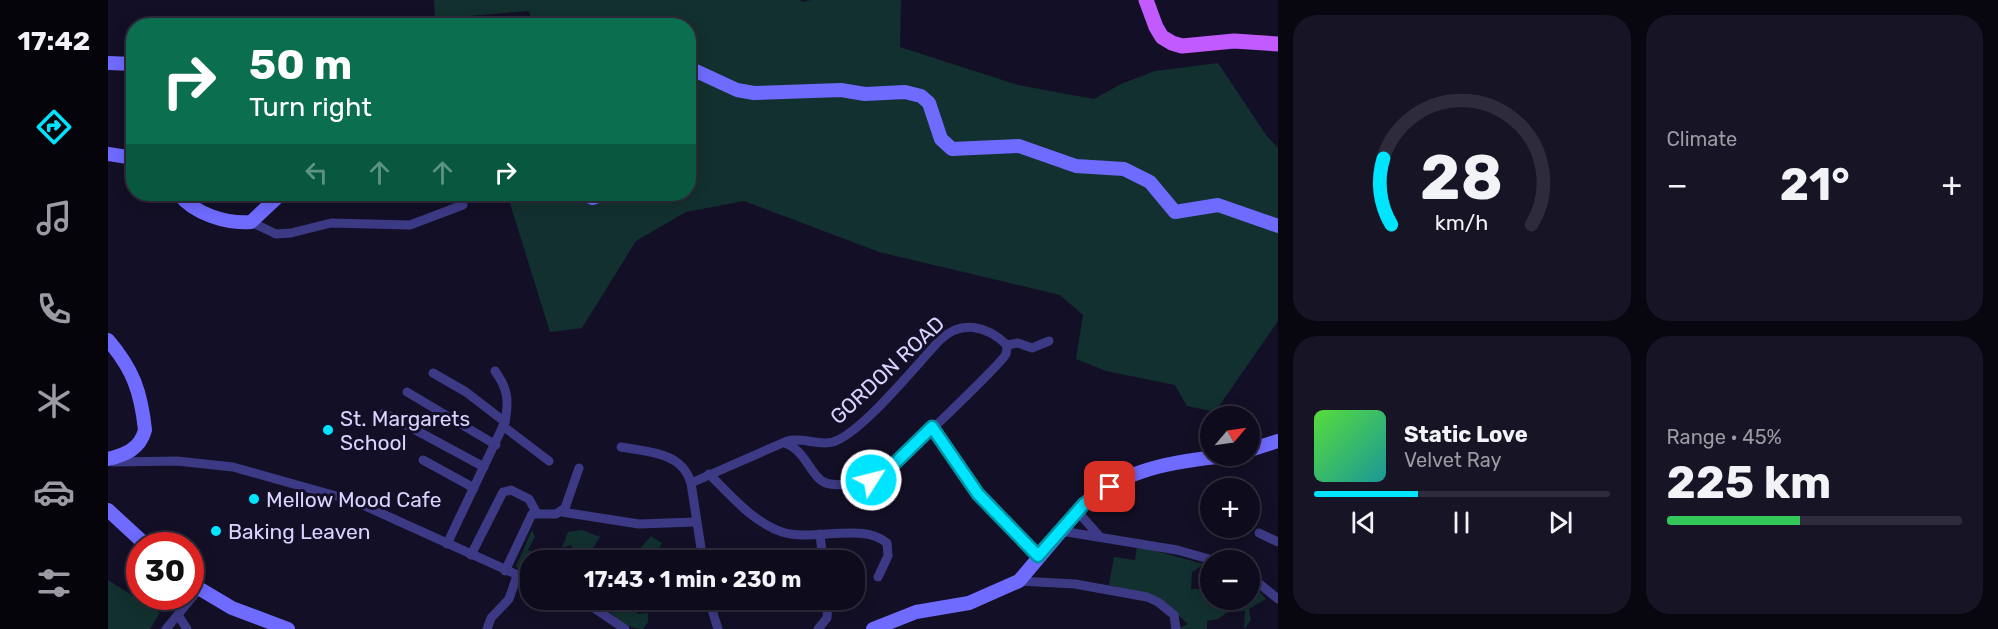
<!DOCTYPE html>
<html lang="en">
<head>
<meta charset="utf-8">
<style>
	body { margin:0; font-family:Rubik,sans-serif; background:#171425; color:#f1f3f6; height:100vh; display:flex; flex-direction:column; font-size:22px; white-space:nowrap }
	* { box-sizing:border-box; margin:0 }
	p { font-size:20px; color:#9b9ba3 }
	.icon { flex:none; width:33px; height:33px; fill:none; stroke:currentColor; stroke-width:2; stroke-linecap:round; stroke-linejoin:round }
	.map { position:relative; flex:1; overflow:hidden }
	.drawer { display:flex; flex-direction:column; gap:15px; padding:15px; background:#08060f; width:720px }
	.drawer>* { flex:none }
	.banner { position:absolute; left:18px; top:18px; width:570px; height:183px; border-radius:24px; box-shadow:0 3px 15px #0003,0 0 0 2px #2e2b3b; background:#0b6e4f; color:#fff; overflow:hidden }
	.needle { width:39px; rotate:61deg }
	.tools { position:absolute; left:1092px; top:406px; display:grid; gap:12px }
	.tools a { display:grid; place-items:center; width:60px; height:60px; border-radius:50%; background:#0e0b1c; box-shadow:0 3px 15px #0003,0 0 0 2px #2e2b3b; font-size:30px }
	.speed { position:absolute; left:18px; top:532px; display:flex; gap:12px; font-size:30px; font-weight:700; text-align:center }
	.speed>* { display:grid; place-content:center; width:78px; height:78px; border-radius:50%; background:#0e0b1c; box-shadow:0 3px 15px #0003,0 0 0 2px #2e2b3b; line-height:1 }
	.speed .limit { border:9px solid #d22; background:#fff; color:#111 }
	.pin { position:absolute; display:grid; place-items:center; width:51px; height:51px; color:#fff; margin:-26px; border-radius:12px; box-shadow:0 3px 9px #0006 }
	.me { position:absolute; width:66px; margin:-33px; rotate:54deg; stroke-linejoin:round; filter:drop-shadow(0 0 4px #0008) }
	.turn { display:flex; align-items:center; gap:21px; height:126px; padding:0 24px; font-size:27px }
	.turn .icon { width:78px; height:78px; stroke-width:2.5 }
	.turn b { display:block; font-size:42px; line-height:51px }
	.lanes { display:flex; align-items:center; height:57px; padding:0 24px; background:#0003; justify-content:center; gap:30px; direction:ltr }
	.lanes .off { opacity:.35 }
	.big { font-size:45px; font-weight:700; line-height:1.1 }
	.drawer .tile { flex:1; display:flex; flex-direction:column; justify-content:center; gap:9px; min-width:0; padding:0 21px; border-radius:24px; background:#171425 }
	.drawer .dial { align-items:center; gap:0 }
	.dial svg { height:156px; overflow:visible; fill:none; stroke:#2e2b3b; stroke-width:7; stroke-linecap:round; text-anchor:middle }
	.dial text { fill:#f1f3f6; stroke:none }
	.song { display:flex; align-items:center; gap:18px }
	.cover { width:72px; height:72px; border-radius:9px; background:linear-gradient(135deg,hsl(110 70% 55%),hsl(180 70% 35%)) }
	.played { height:6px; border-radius:3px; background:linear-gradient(90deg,#00e5ff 35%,#2e2b3b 35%) }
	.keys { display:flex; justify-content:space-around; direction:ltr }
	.heat { display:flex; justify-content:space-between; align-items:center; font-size:33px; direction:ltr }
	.charge { height:9px; border-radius:4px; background:linear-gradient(90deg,#34c759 45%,#2e2b3b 0) }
	.drawer .tiles { flex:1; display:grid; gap:15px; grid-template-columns:repeat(2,1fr) }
	.trip { position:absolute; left:412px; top:550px; width:345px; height:60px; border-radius:24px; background:#0e0b1c; box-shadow:0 3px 15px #0003,0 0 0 2px #2e2b3b; font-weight:700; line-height:60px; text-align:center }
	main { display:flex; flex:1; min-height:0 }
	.menu { display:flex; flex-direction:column; width:108px; justify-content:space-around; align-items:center; background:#06040b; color:#9b9ba3 }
	.menu .icon { width:42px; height:42px }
	.menu .active { color:#00e5ff }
	.menu b { font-size:27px; color:#f1f3f6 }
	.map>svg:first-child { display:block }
</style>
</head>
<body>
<main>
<nav class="menu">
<b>17:42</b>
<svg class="icon active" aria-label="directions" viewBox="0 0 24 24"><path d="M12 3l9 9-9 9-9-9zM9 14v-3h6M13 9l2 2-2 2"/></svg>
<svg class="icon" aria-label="music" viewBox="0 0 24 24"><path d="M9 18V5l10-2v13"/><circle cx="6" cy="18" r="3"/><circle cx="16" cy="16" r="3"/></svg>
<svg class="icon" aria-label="phone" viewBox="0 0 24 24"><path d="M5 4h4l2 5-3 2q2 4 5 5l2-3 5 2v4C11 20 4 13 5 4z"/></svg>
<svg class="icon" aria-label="climate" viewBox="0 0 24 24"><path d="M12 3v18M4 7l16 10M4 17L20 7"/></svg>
<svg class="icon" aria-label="car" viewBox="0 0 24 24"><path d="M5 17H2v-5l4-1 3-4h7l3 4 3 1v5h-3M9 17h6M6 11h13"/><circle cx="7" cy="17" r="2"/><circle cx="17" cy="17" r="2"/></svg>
<svg class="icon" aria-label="filters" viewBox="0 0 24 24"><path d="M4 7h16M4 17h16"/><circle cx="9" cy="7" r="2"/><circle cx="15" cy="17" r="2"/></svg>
</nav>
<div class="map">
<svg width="1170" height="629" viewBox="0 0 1170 629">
	<rect width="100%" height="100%" fill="#130f26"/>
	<g fill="#12302f">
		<path d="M326 0H692L695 2 703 0H793L792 47 910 85 986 99 1013 84 1047 71 1110 63 1158 135 1170 148V321L1107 412 1079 406 1067 385 998 371 968 359 975 315 952 295 771 252 636 201 578 212 528 241 474 328 442 332 399 194H580V26L424 25 421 11 327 19Z"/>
		<path d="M424 530 427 537 420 550 427 553 421 565 423 577 413 574 408 566Z"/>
		<path d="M474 530 492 537 477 561H453L454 555 465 551 463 545 454 548 460 532Z"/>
		<path d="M543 536 554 543 544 561H521Z"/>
		<path d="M1029 546 1096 564 1084 572 1083 589H1096L1102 583V600H1142V581L1158 599 1141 609 1143 620 1136 629 1137 611 1120 612 1110 619 1099 621V629H1069L1080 624 1051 598 1001 585 1006 557 1027 560Z"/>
		<path d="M0 580 52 613 42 629H0Z"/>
		<path d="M497 600H524L521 606 530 614 540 613V622L535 629C518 629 507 616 494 605Z"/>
	</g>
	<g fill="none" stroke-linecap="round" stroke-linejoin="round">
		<g stroke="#3d3a85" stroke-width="9">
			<path d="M143 222 168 234 183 233 223 223 302 225 355 205"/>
			<path d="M899 345 910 343 924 348 941 341"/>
			<path d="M325 373 358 392 397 422"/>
			<path d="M299 392 388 445"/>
			<path d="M276 413 376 467"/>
			<path d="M395 426 441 461"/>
			<path d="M824 427 870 494 930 556"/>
			<path d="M513 447C541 452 574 452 583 483"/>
			<path d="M315 460 366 488"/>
			<path d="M5 462 69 461 125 467 246 501 423 581"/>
			<path d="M601 474C622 495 645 522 674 532 704 542 754 522 779 543L780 556 770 577"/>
			<path d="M454 512 531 524 587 522"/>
			<path d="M970 512 992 537"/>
			<path d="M953 531 1069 550 1108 561"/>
			<path d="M1151 533 1170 542"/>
			<path d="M712 534 715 561"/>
			<path d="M339 544 397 422C401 400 400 389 387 371"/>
			<path d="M363 555 395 492 403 490 421 499 428 512"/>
			<path d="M595 561 583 483 679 441C695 437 710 446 725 442 754 433 808 365 832 340 853 320 878 325 899 345 899 348 899 351 898 354 893 364 784 469 772 476 757 484 738 486 722 484 703 482 700 450 676 443"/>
			<path d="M397 571 424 514H448L457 508 471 468"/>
			<path d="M1142 576 1170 599"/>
			<path d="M911 581 967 584 1039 597 1050 602 1066 615 1068 629"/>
			<path d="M474 600 517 629"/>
			<path d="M601 600 610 629"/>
			<path d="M70 615 79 629"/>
			<path d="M58 629 91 589"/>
			<path d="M379 629 383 618 401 599 409 576"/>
			<path d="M710 629 719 618 720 600"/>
		</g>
		<g stroke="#6f6bff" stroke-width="14">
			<path d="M0 63 26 64"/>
			<path d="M580 70 588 71 629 90 646 93 733 90 757 94 797 92 813 96 821 103 833 139 844 149 911 146 968 166 1016 169 1042 182 1067 212 1110 205 1170 226"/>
			<path d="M0 154 26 158"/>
			<path d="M71 194C86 214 119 224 143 222L173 194"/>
			<path d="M475 194 485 198 496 194"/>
			<path d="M0 340C25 369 33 392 37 430 32 449 17 455 0 459"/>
			<path d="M1142 450 1170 441"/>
			<path d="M0 510 39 546"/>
			<path d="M82 583 124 608 180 629"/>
			<path d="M765 629 808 612 861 603 911 581 976 504C1016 469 1067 461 1118 456"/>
		</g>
		<path stroke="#c25bff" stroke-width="15" d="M1038 0 1048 27 1054 37 1064 43 1074 46 1126 41 1170 44"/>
	</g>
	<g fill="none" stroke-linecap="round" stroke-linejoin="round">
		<g stroke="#0095a6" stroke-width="15">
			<path id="route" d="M763 480 781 469 824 427 870 494 930 556 976 504 1002 487"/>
		</g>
		<use href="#route" stroke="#00e5ff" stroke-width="10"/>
	</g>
	<g fill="#00e5ff" stroke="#130f26" stroke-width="2">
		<circle cx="220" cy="430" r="6"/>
		<circle cx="146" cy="499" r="6"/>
		<circle cx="108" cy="531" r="6"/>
	</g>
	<g text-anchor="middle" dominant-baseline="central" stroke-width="6" stroke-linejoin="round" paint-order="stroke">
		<g font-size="21" fill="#d9d4ff" stroke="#130f26">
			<text transform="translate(779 370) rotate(-43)">GORDON ROAD</text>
		</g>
		<g font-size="21" fill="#d9d4ff" stroke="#130f26" text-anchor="start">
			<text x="232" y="418">St. Margarets<tspan x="232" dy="24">School</tspan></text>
			<text x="158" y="499">Mellow Mood Cafe</text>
			<text x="120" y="531">Baking Leaven</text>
		</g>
	</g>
</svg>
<div class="tools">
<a><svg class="needle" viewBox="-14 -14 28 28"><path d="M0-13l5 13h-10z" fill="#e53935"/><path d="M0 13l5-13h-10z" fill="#9b9ba3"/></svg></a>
<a>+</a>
<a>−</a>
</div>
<div class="speed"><div class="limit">30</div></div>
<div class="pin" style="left:1002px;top:487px;background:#d93025"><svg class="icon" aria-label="arrive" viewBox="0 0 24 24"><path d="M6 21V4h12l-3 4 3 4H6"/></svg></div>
<svg class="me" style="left:763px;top:480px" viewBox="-20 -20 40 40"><circle r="17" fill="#00e5ff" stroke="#fff" stroke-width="3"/><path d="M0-11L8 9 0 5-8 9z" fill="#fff"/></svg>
<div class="trip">17:43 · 1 min · 230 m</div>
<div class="banner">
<div class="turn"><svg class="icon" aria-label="right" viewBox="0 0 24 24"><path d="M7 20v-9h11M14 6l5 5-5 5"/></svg><div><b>50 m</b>Turn right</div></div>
<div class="lanes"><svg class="icon off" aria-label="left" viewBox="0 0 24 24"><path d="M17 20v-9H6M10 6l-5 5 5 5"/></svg><svg class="icon off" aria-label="ahead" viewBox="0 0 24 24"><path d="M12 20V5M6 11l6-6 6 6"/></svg><svg class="icon off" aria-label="ahead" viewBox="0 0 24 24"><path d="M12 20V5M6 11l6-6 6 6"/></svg><svg class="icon" aria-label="right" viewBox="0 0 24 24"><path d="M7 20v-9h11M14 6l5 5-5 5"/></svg></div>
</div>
</div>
<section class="drawer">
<div class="tiles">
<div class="tile dial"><svg viewBox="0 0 100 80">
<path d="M14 69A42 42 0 1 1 86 69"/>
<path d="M14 69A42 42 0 0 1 10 35" stroke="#00e5ff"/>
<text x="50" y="56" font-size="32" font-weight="700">28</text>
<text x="50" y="72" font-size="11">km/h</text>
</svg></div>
<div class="tile"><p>Climate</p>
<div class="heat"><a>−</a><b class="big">21°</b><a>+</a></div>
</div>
<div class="tile">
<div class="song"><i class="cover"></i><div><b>Static Love</b><p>Velvet Ray</p></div></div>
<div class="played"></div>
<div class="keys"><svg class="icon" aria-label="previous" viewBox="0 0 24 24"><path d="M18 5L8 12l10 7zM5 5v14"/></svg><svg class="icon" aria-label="pause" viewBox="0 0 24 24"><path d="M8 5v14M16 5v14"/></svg><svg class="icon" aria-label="next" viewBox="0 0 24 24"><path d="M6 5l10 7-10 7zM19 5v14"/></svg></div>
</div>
<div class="tile"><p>Range · 45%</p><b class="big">225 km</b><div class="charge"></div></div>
</div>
</section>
</main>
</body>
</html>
